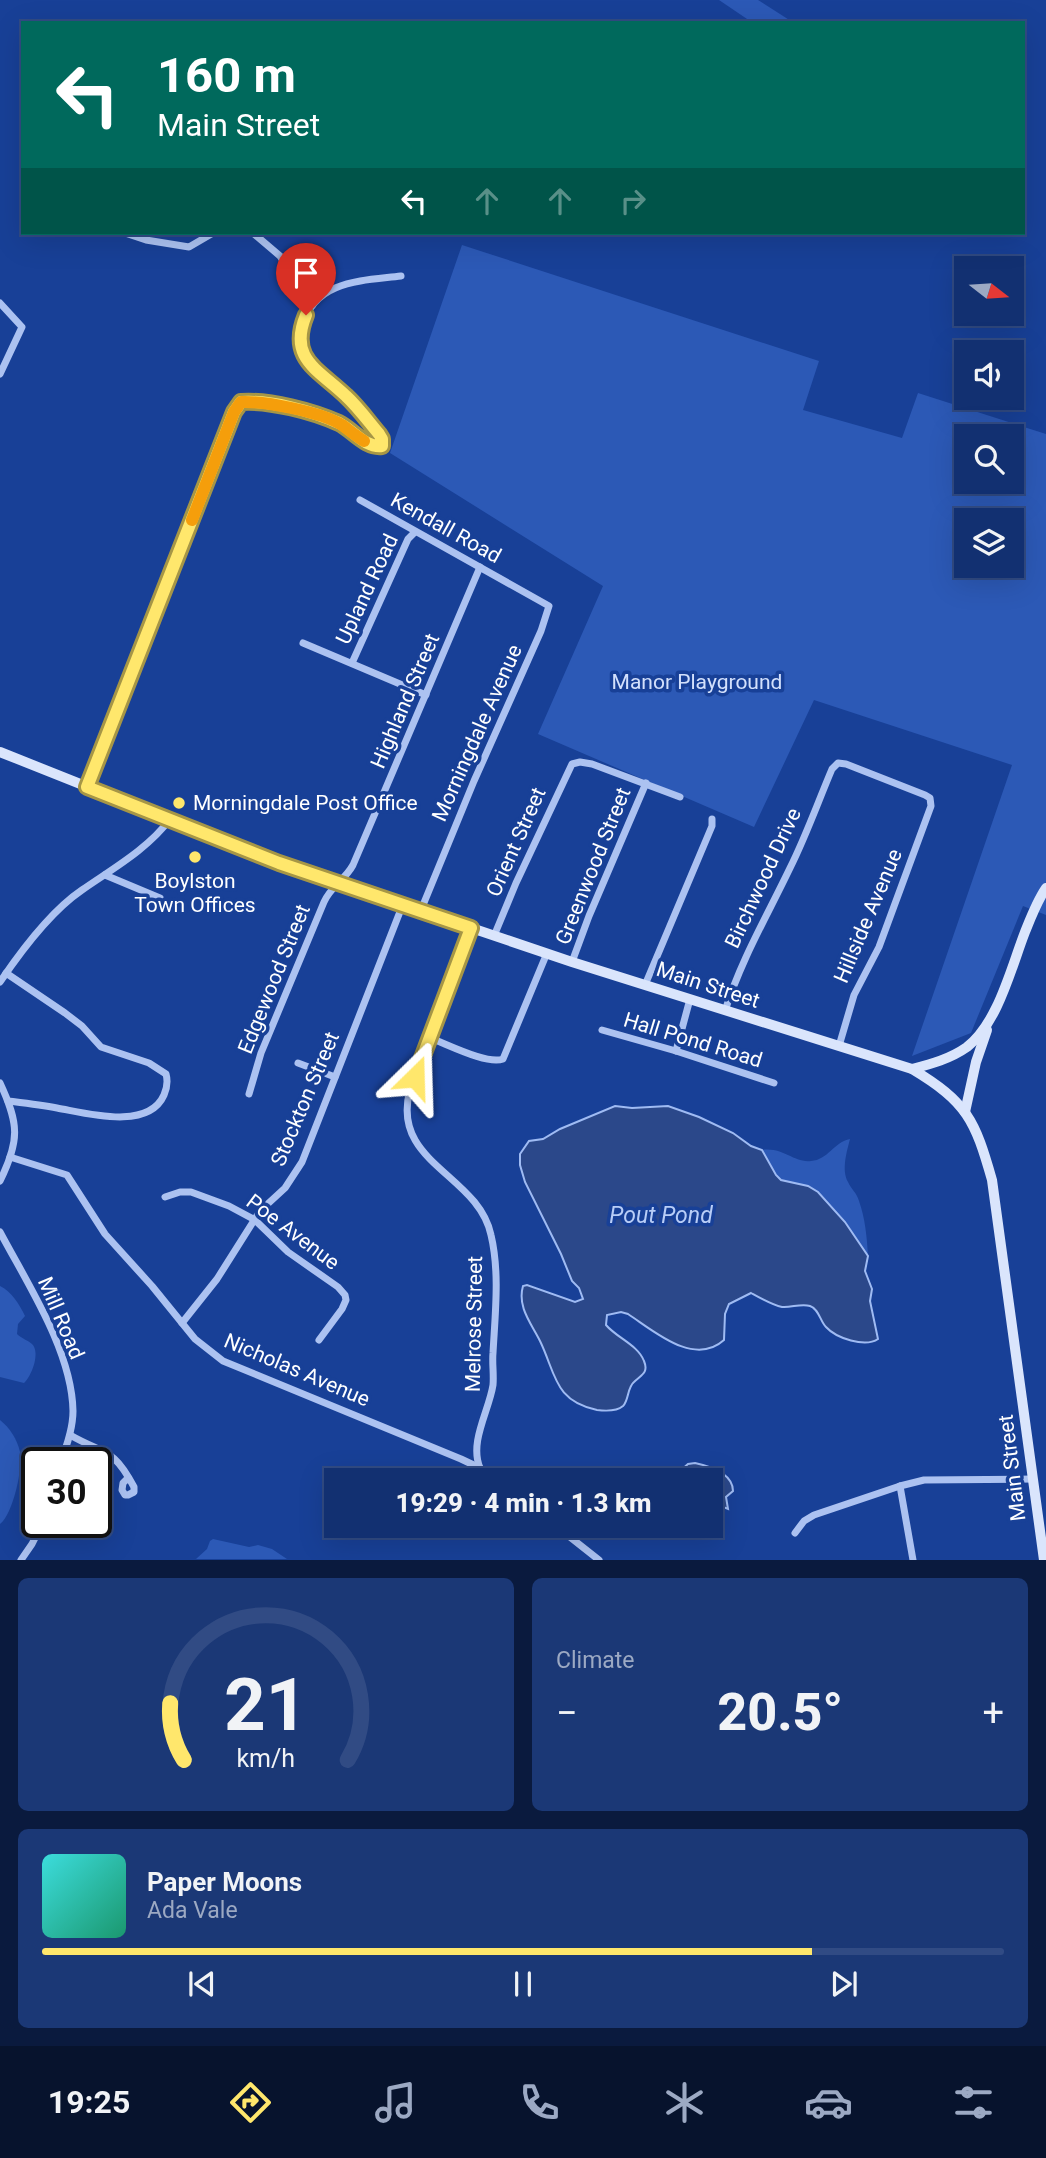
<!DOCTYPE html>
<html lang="en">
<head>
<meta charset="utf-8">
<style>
	body { margin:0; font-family:Roboto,sans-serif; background:#1b3876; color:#f1f3f6; height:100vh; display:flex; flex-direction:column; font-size:26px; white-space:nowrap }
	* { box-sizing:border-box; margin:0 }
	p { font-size:23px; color:#9ca9c3 }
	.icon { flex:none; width:38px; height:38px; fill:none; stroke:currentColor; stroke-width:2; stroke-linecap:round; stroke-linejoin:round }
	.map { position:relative; height:1560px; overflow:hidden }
	.panel { display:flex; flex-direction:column; gap:18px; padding:18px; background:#0a1a3e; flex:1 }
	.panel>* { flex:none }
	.guide { position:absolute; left:21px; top:21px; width:1004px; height:214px; border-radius:0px; box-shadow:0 7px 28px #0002,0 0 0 2px #314b84; background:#00695c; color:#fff; overflow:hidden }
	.needle { width:46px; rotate:107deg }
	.buttons { position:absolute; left:954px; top:256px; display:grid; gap:14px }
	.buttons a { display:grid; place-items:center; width:70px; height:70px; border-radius:0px; background:#123071; box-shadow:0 7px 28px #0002,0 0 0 2px #314b84; font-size:35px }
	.speed { position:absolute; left:21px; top:1447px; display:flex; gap:14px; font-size:35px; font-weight:700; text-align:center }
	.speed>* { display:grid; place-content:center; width:91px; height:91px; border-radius:50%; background:#123071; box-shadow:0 7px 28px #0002,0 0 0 2px #314b84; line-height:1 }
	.speed .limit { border:4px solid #111; border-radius:10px; background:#fff; color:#111 }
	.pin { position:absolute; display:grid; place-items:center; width:60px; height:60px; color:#fff; margin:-72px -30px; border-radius:50% 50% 50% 0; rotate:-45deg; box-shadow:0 0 7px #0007 }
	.pin .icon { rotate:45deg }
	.me { position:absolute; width:77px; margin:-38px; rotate:22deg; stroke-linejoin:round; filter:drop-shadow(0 0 5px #0008) }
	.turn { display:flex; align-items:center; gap:24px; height:147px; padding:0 21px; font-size:32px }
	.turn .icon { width:91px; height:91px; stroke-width:2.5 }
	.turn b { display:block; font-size:49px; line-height:60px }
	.lanes { display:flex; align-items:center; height:66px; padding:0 21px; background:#0003; justify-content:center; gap:35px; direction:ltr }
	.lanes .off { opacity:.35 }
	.big { font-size:52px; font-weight:800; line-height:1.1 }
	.panel .card { flex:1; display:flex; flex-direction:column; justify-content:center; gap:10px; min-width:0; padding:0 24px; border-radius:10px; background:#1b3876 }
	.panel .dial { align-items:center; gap:0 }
	.dial svg { height:182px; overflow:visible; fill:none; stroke:#314b84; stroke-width:7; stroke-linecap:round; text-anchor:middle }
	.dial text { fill:#f1f3f6; stroke:none }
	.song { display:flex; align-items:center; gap:21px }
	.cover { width:84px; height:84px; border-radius:10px; background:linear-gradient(135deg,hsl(180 70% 55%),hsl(160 70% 35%)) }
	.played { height:7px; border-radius:4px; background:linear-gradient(90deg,#ffe76c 80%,#314b84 80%) }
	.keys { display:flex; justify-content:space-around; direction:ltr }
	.heat { display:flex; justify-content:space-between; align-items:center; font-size:38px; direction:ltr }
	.panel .tiles { flex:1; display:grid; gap:18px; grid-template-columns:1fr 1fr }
	.card:last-child { grid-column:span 2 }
	.trip { position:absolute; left:324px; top:1468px; width:399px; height:70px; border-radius:0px; background:#123071; box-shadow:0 7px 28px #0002,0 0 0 2px #314b84; font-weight:800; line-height:70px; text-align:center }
	.tabs { display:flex; height:112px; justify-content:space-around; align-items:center; background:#07132d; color:#9ca9c3 }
	.tabs .icon { width:49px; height:49px }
	.tabs .current { color:#ffe76c }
	.tabs b { font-size:32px; color:#f1f3f6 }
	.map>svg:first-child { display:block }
</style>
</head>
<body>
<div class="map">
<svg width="1046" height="1560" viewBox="0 0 1046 1560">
	<rect width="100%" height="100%" fill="#184097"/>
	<g fill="#2c59b6" fill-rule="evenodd">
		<path d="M719 0H758L794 23H753Z"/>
		<path d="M462 245 819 361 803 410 902 438 918 393 1046 434V915L1023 906 971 1033 912 1056 1012 765 814 700 754 827 538 734 603 586 390 453ZM966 436H1012V481H966ZM966 520H1012V565H966Z"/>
		<path d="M850 1139C847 1151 841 1170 848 1182 851 1189 857 1193 859 1201 865 1218 867 1237 868 1256L845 1222 818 1192 808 1186 781 1180 776 1175 762 1150C784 1147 793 1163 811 1161 828 1160 834 1142 850 1139Z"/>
		<path d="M0 1286C11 1291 20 1305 25 1316L18 1324 17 1334C22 1339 28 1340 32 1344 41 1353 31 1377 24 1383L0 1377Z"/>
		<path d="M0 1420C10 1428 17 1439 20 1452 23 1468 13 1514 0 1524Z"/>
		<path d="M213 1539 249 1547 258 1545 272 1549 287 1559H196L207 1549 210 1541Z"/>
	</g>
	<g fill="#2b488a" stroke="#9fbbf3" stroke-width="2">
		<path d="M615 1106 632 1108 668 1106 699 1117 733 1133 751 1146 762 1150 776 1175 781 1180 808 1186 818 1192 845 1222 868 1256 865 1271 872 1289 870 1301 878 1339C865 1348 836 1338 826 1327 820 1321 819 1309 810 1306 801 1303 791 1308 782 1307 772 1305 760 1298 751 1293L729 1304 725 1314 724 1340C694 1367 654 1331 628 1314L621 1312 607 1315 606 1325C617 1338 638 1345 644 1361 649 1373 641 1375 634 1382 627 1388 629 1400 623 1406 616 1412 605 1411 597 1410 554 1401 556 1374 540 1341 531 1323 517 1307 523 1286L527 1285 575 1302 583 1299 579 1288 572 1281 561 1254 525 1182 520 1165V1154L529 1141 543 1139 560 1129Z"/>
		<path d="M695 1463C709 1466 733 1473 733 1491L726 1497 728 1509 711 1502 710 1480H684L680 1471 688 1464Z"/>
	</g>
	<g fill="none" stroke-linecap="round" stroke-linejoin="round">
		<g stroke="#acc2f1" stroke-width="7">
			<path d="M125 233 146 240 189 247 213 233"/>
			<path d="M253 233 280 256 312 306"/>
			<path d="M0 303 22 327 0 374"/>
			<path d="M360 500 549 606 541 631 474 781 421 910"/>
			<path d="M303 643 426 695"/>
			<path d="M352 663 408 539 415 532"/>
			<path d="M87 787 234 412 241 402C266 401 320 412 342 425 354 433 364 444 379 447L382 446V439L379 434C368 422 359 408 347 397 335 384 318 375 307 361 299 351 297 337 302 325 317 280 360 281 401 276"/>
			<path d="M105 875 160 898"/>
			<path d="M471 928 410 1090C390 1163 478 1174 491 1235 500 1273 495 1315 493 1353 492 1363 494 1374 493 1385 489 1411 469 1442 480 1468"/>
			<path d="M494 936 516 883 572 764 580 762 592 764 680 797"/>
			<path d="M572 962 589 916 646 783"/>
			<path d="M6 973 65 1013 82 1026 101 1047 149 1063 166 1074C168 1081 167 1088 164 1095 148 1131 86 1113 57 1108 41 1105 24 1103 8 1101"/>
			<path d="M0 982C21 951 51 911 82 890 112 869 148 849 170 819"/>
			<path d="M645 985 712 826V819"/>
			<path d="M725 1011C741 960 767 916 790 868 806 836 818 802 832 769L838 763 846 764 925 795 930 798 931 806 879 947 854 995 839 1046"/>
			<path d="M602 1030 676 1051 774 1083"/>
			<path d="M430 1038C447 1044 487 1065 503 1059L547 953"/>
			<path d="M676 1051 690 999"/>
			<path d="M298 1063 335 1077"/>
			<path d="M0 1083C19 1124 20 1140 0 1181"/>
			<path d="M249 1094 261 1053 324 902C331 886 345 880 353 865L480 567"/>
			<path d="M10 1157 67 1175 105 1234 152 1286 195 1339 223 1361 461 1459 480 1468 492 1480"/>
			<path d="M165 1197 180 1192H191L229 1206 255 1220 288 1252 338 1287 345 1295 346 1300 342 1309 319 1340"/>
			<path d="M0 1232C27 1283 72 1351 73 1411 73 1429 67 1446 60 1463"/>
			<path d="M182 1323 217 1279 260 1211 285 1188 302 1162 403 904"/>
			<path d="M70 1435C105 1455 113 1447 134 1487V1492L128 1495H125L122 1490 123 1483 128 1478"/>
			<path d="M900 1486 913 1560"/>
			<path d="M556 1526 599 1560"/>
			<path d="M795 1533 804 1521 814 1515 900 1486 924 1480 1033 1479"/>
			<path d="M21 1560 32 1544 43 1522"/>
		</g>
		<g stroke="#dae5fc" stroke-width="10">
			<path d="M0 752 279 863 572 962 912 1069C967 1102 975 1120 992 1180L1044 1560"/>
			<path d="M912 1069C931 1064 950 1059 967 1047 998 1023 1011 968 1025 932 1031 917 1037 901 1046 888"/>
			<path d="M965 1112 976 1062 987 1030"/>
		</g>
	</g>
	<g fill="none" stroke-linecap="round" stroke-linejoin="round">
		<g stroke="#a69646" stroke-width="18">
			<path id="route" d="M306 315C288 359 318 369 346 396 358 407 368 421 379 434L382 439V446C365 448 353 430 339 423 312 411 270 400 241 402L234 412 87 787 279 863 471 928 415 1077"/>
		</g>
		<use href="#route" stroke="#ffe76c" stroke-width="12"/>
		<path stroke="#f59e0b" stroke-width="12" d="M192 520 234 412 241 402C265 401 321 412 342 425 349 430 356 436 364 441"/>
	</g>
	<g fill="#ffe76c" stroke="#184097" stroke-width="2.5">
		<circle cx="179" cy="803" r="7"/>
		<circle cx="195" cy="857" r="7"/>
	</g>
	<g text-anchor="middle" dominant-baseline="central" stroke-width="7" stroke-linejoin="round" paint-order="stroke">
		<g font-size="21" fill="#fff" stroke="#184097">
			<text transform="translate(446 528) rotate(29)">Kendall Road</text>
			<text transform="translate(367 589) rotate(-65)">Upland Road</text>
			<text transform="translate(405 701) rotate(-67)">Highland Street</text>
			<text transform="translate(477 733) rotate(-66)">Morningdale Avenue</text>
			<text transform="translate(516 842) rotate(-66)">Orient Street</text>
			<text transform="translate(593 866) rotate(-68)">Greenwood Street</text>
			<text transform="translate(763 878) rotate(-65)">Birchwood Drive</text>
			<text transform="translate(868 916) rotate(-67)">Hillside Avenue</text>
			<text transform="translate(274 979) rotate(-68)">Edgewood Street</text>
			<text transform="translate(708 985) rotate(18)">Main Street</text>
			<text transform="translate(693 1040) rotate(17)">Hall Pond Road</text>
			<text transform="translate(305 1099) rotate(-67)">Stockton Street</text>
			<text transform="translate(293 1232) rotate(37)">Poe Avenue</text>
			<text transform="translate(61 1318) rotate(67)">Mill Road</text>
			<text transform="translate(474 1324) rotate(-89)">Melrose Street</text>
			<text transform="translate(297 1370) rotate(23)">Nicholas Avenue</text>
			<text transform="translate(1012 1468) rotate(-97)">Main Street</text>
		</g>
		<g font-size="21" fill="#d3e0fc" stroke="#184097">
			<text x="697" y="682">Manor Playground</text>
		</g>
		<g font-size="21" fill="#fff" stroke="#184097" text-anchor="start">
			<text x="193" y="803">Morningdale Post Office</text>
			<text x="195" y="881" text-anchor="middle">Boylston<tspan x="195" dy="24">Town Offices</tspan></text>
		</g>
		<g font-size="23" font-style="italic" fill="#b8cdf7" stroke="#184097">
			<text x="661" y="1215">Pout Pond</text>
		</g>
	</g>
</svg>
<div class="buttons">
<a><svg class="needle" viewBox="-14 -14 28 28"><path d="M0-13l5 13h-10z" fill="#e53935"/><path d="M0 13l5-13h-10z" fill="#9ca9c3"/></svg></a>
<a><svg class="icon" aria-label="sound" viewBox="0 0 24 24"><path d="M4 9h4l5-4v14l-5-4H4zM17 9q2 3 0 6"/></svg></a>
<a><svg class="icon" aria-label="search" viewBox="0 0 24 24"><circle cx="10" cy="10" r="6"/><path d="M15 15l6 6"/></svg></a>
<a><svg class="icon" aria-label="layers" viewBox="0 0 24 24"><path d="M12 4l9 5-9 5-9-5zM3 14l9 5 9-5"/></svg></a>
</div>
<div class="speed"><div class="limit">30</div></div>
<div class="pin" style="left:306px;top:315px;background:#d93025"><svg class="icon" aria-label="arrive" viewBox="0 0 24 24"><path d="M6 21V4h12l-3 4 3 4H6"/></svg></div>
<svg class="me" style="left:415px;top:1077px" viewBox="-20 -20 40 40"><path d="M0-17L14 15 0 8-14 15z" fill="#ffe76c" stroke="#fff" stroke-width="4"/></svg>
<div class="trip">19:29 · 4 min · 1.3 km</div>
<div class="guide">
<div class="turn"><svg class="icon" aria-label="left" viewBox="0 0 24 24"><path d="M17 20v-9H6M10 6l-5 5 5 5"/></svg><div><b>160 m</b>Main Street</div></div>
<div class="lanes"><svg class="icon" aria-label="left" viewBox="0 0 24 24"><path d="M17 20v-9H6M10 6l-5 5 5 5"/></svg><svg class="icon off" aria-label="ahead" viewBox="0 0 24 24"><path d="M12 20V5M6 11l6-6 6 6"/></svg><svg class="icon off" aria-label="ahead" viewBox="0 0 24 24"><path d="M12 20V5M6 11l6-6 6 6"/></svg><svg class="icon off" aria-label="right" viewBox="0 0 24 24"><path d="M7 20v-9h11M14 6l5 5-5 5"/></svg></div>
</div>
</div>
<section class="panel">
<div class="tiles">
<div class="card dial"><svg viewBox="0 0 100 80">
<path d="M14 69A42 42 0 1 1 86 69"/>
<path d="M14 69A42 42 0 0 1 8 44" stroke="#ffe76c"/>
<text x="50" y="56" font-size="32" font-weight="700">21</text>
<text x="50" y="72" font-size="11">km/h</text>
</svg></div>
<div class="card"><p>Climate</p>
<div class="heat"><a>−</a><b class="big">20.5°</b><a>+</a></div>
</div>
<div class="card">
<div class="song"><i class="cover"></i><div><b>Paper Moons</b><p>Ada Vale</p></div></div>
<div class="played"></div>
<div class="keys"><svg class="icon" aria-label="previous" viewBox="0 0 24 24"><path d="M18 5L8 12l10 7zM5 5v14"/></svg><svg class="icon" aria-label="pause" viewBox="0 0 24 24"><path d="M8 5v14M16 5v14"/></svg><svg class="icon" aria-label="next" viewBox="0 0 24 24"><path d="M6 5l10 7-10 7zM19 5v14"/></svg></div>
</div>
</div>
</section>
<nav class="tabs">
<b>19:25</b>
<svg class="icon current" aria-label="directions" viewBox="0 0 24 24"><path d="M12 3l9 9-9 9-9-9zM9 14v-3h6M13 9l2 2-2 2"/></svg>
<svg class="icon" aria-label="music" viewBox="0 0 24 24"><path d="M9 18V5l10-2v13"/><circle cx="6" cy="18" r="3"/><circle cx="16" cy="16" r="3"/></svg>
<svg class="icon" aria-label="phone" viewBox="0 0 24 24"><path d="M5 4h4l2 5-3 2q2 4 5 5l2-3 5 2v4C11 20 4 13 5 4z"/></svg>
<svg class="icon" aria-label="climate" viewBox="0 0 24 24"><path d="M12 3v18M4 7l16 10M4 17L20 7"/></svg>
<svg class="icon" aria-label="car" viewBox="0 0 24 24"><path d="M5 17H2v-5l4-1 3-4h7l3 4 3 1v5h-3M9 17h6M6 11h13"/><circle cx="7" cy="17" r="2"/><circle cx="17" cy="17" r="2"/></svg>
<svg class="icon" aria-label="filters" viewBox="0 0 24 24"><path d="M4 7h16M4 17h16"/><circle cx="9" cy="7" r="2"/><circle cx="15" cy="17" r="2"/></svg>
</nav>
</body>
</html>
